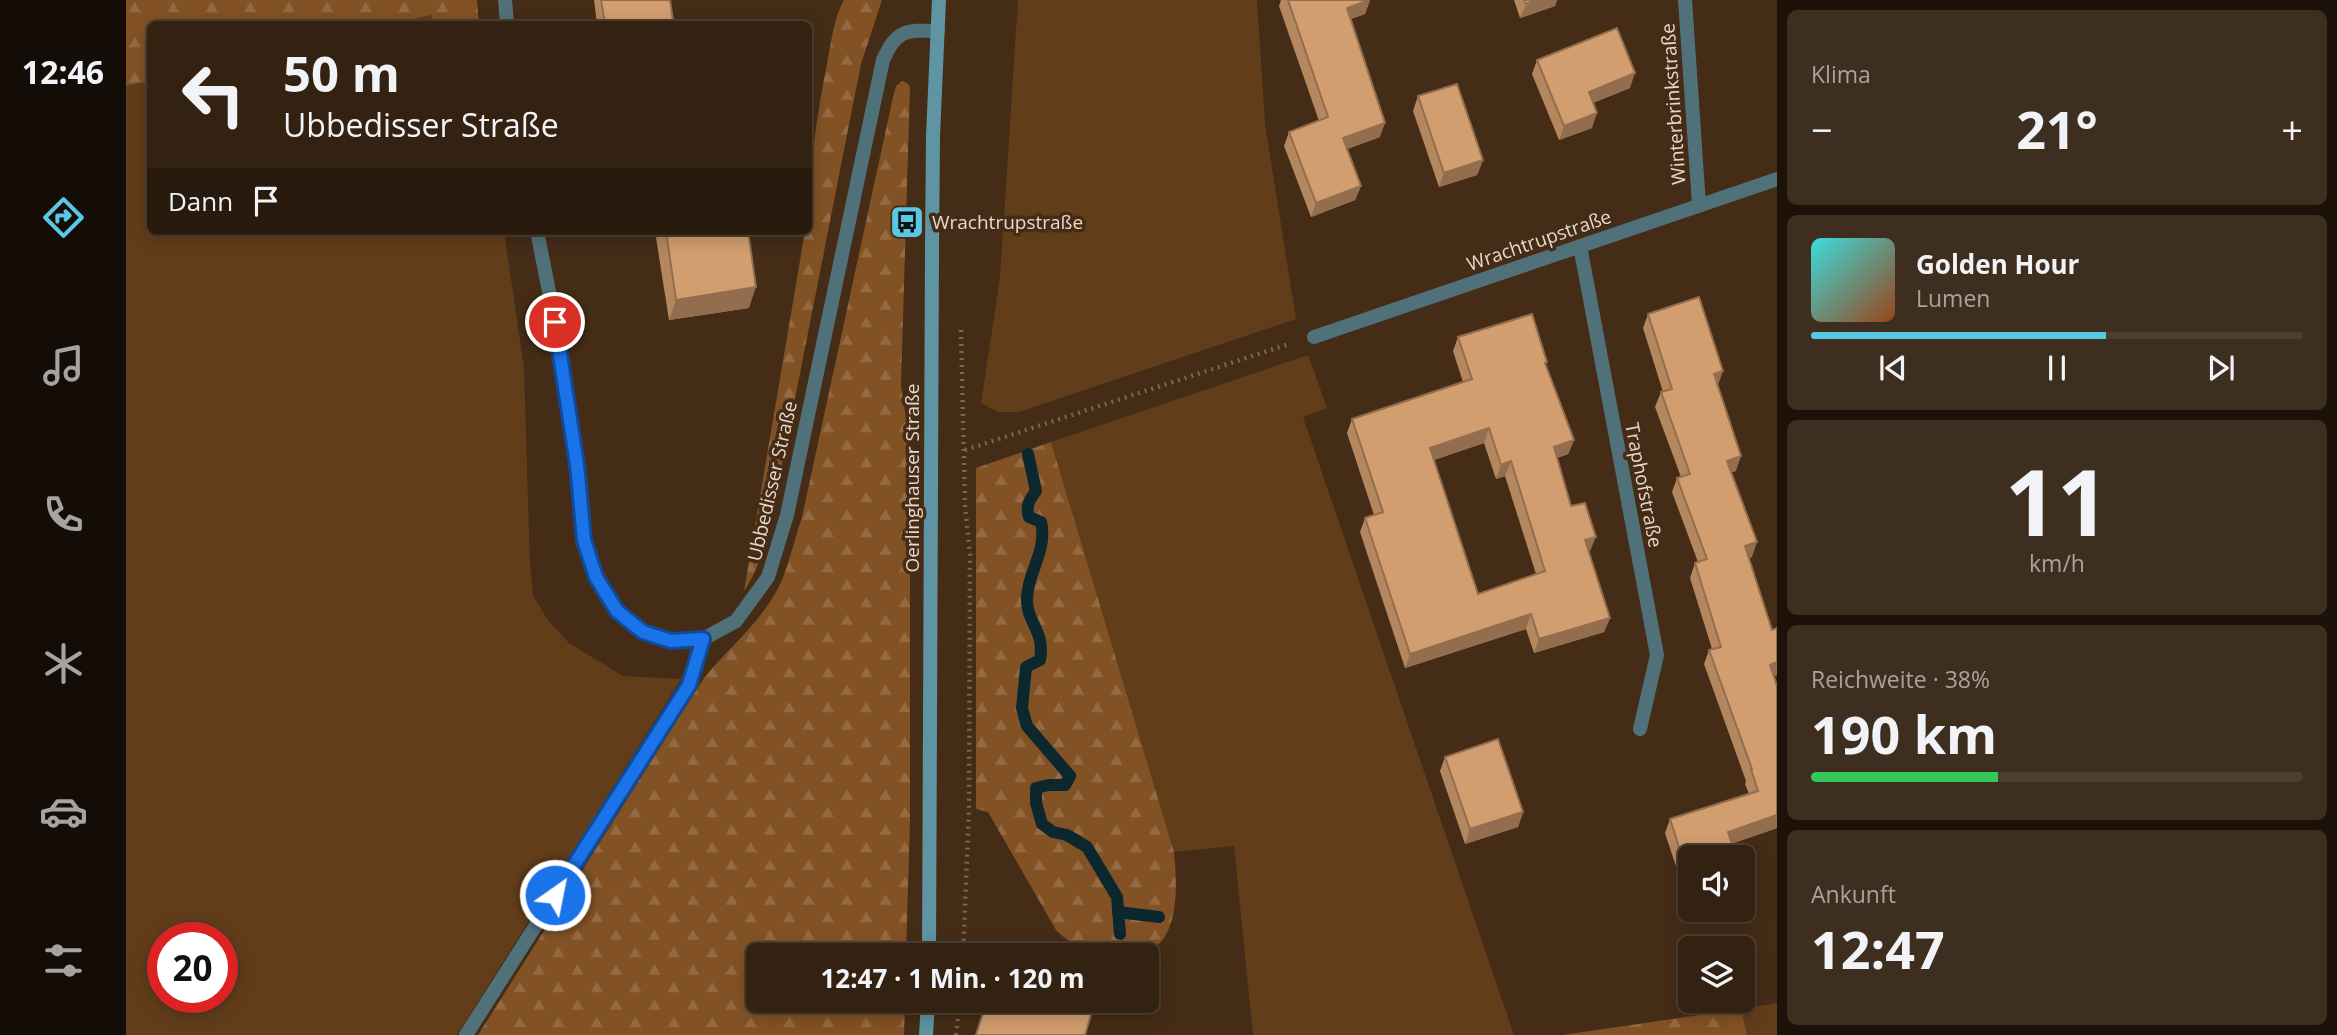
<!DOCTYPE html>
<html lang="de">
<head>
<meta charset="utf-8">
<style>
	body { margin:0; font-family:"Open Sans",sans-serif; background:#3e2e1f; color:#f1f3f6; height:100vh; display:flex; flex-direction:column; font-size:26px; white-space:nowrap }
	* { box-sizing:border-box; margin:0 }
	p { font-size:23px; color:#a9a39f }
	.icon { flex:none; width:38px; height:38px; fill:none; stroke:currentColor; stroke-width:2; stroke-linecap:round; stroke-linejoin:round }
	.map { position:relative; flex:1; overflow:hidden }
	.side { display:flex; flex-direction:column; gap:10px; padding:10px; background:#1c1209; width:560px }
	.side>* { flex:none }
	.banner { position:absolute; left:21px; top:21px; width:665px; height:214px; border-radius:10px; box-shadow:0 4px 18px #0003,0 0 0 2px #4e3e31; background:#332111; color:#f1f3f6; overflow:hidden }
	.tools { position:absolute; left:1552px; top:845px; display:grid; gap:14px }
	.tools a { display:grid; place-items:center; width:77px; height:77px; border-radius:10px; background:#332111; box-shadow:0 4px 18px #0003,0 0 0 2px #4e3e31; font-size:35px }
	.speed { position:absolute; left:21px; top:922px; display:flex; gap:14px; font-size:35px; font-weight:700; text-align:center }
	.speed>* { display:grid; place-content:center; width:91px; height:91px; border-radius:50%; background:#332111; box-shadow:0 4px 18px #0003,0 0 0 2px #4e3e31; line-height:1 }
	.speed .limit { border:10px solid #d22; background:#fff; color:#111 }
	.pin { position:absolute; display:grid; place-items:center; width:60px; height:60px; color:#fff; margin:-30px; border:4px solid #fff; border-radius:50%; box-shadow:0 2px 7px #0007 }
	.me { position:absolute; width:77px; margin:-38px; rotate:33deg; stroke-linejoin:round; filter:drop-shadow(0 0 5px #0008) }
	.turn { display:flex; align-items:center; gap:24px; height:147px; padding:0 21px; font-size:32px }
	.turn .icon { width:91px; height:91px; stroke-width:2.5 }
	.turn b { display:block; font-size:49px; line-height:60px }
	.then { display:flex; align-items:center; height:66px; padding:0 21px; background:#0003; gap:14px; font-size:26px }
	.big { font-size:52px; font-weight:700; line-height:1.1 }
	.side .card { flex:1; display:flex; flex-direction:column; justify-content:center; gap:10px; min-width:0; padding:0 24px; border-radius:10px; background:#3e2e1f }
	.side .dial { align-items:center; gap:0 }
	.dial b { font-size:91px; line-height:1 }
	.song { display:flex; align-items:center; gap:21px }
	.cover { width:84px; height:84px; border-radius:10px; background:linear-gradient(135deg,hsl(180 70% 55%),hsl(20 70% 35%)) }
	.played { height:7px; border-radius:4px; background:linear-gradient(90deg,#59c8e4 60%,#4e3e31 60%) }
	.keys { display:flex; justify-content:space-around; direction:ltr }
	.heat { display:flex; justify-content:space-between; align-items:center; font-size:38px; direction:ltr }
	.charge { height:10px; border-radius:5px; background:linear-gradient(90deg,#34c759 38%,#4e3e31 0) }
	.trip { position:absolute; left:620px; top:943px; width:413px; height:70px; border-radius:10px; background:#332111; box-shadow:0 4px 18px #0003,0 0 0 2px #4e3e31; font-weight:700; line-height:70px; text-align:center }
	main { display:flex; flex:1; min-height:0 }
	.menu { display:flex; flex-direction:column; width:126px; justify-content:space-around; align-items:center; background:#140d07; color:#a9a39f }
	.menu .icon { width:49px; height:49px }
	.menu .current { color:#59c8e4 }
	.menu b { font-size:32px; color:#f1f3f6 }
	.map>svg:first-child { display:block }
</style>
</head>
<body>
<main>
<nav class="menu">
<b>12:46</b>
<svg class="icon current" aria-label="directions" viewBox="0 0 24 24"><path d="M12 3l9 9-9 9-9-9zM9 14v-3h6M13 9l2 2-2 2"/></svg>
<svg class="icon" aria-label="music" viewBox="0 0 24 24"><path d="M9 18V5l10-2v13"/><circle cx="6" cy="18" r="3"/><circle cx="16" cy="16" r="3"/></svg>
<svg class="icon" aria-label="phone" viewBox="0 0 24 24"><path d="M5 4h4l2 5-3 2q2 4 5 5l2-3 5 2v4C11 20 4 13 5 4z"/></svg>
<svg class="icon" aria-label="climate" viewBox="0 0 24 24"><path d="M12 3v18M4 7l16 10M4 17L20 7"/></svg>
<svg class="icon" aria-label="car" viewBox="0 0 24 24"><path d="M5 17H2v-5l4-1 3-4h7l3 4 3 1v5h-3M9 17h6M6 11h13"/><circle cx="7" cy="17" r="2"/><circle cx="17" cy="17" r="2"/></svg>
<svg class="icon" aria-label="filters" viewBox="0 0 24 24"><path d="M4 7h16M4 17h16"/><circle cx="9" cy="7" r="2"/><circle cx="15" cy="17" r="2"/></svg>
</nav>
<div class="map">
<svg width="1651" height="1035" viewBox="0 0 1651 1035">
	<defs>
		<pattern id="forest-firs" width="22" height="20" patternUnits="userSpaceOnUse" patternTransform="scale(1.75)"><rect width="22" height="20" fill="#825225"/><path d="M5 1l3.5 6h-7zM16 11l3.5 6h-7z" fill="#946a43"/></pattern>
	</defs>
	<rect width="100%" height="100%" fill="#442c17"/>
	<g fill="#623d1a" fill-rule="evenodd">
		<path d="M892 0H1131L1139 124 1170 319 893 412H872L855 403 874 278Z"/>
		<path d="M305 15 309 24H265Z"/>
		<path d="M24 81V231H378L398 368 404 565 407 595 421 619 443 643 497 676 555 679 331 1035H0V86ZM37 938H96V998H37Z"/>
		<path d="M1182 355 1201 408 1177 417 1388 1035H1127L1108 846 1048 852 925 442Z"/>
		<path d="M1651 1003V1035H1621L1615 1009Z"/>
	</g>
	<g fill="url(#forest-firs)">
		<path d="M0 0H351L353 24H309L305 15 265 24H24V81L0 86Z"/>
		<path d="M718 0H756L735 64 650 495C642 526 637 565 618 591L679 231H682C682 173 691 114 702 58 706 38 708 18 718 0Z"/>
		<path d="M776 81 781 83 784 87 775 385 784 445V820L780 955 632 956V1001H779L778 1035H352L578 678C604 646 639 619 656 580 664 560 669 538 676 517L767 97 770 86Z"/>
		<path d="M925 442 1048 852C1051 883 1056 949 1011 954 1002 955 992 952 983 951 959 949 948 948 930 930L862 812 850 809V468Z"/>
		<path d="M1615 1009 1621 1035H1436Z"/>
	</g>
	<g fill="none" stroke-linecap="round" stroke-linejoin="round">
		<g stroke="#0c272e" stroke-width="12">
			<path d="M902 454 910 491C904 499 899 506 903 517L915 522C922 551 900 574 901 602 902 624 919 631 914 660L900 667 896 708 901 726 944 776 939 785H923L910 788V803L916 824 927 832 941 835 961 847 991 897 994 934"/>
			<path d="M992 912 1033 917"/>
		</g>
		<g stroke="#7b6553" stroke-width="4.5" stroke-dasharray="2 5" stroke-linecap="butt">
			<path d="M835 330 839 505 844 555 843 810 837 956"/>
			<path d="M839 450 1163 344"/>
			<path d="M830 1035 834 1001"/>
		</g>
		<path stroke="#51717a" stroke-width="14" d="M340 1035 563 685 577 639"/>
		<g stroke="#51717a" stroke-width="14">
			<path d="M379 0 381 24"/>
			<path d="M1559 0 1573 205"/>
			<path d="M411 231 429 322 451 465 458 540 470 577 491 611 517 632 545 641 577 639 610 621 642 577 661 515 757 60C771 29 780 30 812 31"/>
			<path d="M1454 246 1531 655 1514 729"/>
			<path d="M1188 337 1651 179"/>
		</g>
		<g stroke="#5f94a2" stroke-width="14">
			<path d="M803 956 806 249 807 136 813 0"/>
			<path d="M800 1035 802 1001"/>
		</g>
	</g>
	<g fill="#b5875f" fill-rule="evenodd">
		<path d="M468 0H544L545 24H471Z"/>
		<path d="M1155 0H1244L1239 14 1225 19 1254 137 1221 149 1235 186 1229 200 1185 217 1158 146 1163 132 1193 121 1153 6Z"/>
		<path d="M1388 0H1431L1429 6 1394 18Z"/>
		<path d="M1411 60 1504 88 1467 103 1466 128 1433 140 1406 74Z"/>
		<path d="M1292 96 1357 160 1351 175 1313 187 1287 111Z"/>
		<path d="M529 231H622L623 308 543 320Z"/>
		<path d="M1522 314 1592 386 1610 471 1605 472 1626 557 1623 558 1646 630 1651 628V675L1648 676 1651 686V828L1564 858V910H1572L1565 912 1539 833 1544 819 1623 794 1619 784 1620 781 1578 664 1583 650 1586 649 1564 578 1569 563 1572 562 1546 492 1551 478 1555 477 1529 407 1535 392H1537L1517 328Z"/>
		<path d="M1332 337 1420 366 1448 440 1442 454 1431 458 1445 506 1464 551 1463 552 1484 618 1478 632 1408 653 1400 629 1279 668 1234 532 1239 518 1248 515 1221 433 1226 419 1337 382 1327 351ZM1358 443 1370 479 1379 476 1410 574 1352 594 1308 460Z"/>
		<path d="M1319 757 1397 812 1392 827 1339 844 1314 771Z"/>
	</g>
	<g fill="#936e4e">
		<path d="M1244 0 1239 14 1216 22 1221 8Z"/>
		<path d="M1410 0H1431L1429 6 1394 18 1400 4Z"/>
		<path d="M547 21 545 24H529L530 23Z"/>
		<path d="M1509 73 1504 88 1458 106 1463 92Z"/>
		<path d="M1471 113 1466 128 1433 140 1438 126Z"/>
		<path d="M1259 123 1254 137 1211 153 1217 138Z"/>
		<path d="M1357 160 1351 175 1313 187 1318 173Z"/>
		<path d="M1235 186 1229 200 1185 217 1190 203Z"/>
		<path d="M630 287 623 308 543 320 550 300Z"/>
		<path d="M1597 371 1592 385 1588 374Z"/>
		<path d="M1363 428 1358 443 1299 463 1304 448Z"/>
		<path d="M1448 440 1442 454 1422 461 1428 447Z"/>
		<path d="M1615 456 1610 471 1596 476 1601 461Z"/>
		<path d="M1385 461 1379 476 1370 479 1375 465Z"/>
		<path d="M1470 537 1464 551 1454 554 1459 540Z"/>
		<path d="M1631 542 1626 557 1614 561 1619 546Z"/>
		<path d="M1405 614 1400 629 1279 668 1284 654Z"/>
		<path d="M1484 618 1478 632 1408 653 1413 639Z"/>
		<path d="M1651 662V675L1638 680 1644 665Z"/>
		<path d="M1397 812 1392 827 1339 844 1344 829Z"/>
		<path d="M1651 815V828L1597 847 1602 832Z"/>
	</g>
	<g fill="#d29d6f" stroke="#936e4e" stroke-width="2" fill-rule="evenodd">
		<path d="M475 0H544L547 21 530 23V24H479Z"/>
		<path d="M1162 0H1243L1221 8 1259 123 1217 138 1235 186 1190 203 1163 132 1202 117Z"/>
		<path d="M1398 0H1410L1400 4Z"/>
		<path d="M1491 28 1509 73 1463 92 1471 113 1438 126 1411 60Z"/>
		<path d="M1331 84 1357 160 1318 173 1292 96Z"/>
		<path d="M540 231H622L630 287 550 300Z"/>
		<path d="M1573 297 1597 371 1588 374 1615 456 1601 461 1631 542 1619 546 1646 630 1651 628V662L1644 665 1651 686V815L1602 832 1611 858H1564V881L1544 819 1632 791 1625 769H1626L1583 650 1595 647 1569 563 1581 559 1551 478 1564 474 1535 392 1546 389 1522 314Z"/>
		<path d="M1406 314 1421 362 1419 363 1448 440 1428 447 1445 506 1459 503 1470 537 1459 540 1484 618 1413 639 1405 614 1284 654 1239 518 1257 512 1226 419 1346 379 1332 337ZM1363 428 1375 465 1385 461 1419 571 1352 594 1304 448Z"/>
		<path d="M1372 739 1397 812 1344 829 1319 757Z"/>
		<path d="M879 948 902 956H876Z"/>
		<path d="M861 1001H969L959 1035H850Z"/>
	</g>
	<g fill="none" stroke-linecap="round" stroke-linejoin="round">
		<g stroke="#114b97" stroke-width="18">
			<path id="route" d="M429 322 451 465 458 540 470 577 491 611 517 632 545 641 577 639 563 685 429 895"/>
		</g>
		<use href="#route" stroke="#1a73e8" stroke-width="12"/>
	</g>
	<defs>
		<g id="bus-square" transform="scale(1.75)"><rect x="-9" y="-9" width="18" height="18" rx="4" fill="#59c8e4" stroke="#442c17"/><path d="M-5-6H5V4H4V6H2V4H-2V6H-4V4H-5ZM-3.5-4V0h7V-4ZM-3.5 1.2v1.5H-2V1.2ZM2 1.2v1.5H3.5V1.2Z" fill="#111"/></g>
	</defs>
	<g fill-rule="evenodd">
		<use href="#bus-square" x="781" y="222"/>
	</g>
	<g text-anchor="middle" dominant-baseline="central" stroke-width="7" stroke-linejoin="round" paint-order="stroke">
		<g font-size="19" fill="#e8d8cc" stroke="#442c17">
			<text transform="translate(1547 104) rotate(-94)">Winterbrinkstraße</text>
			<text transform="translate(1413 240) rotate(-19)">Wrachtrupstraße</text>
			<text transform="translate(786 478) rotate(-90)">Oerlinghauser Straße</text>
			<text transform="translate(646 481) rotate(-77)">Ubbedisser Straße</text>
			<text transform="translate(1518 485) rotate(79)">Traphofstraße</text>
		</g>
		<g font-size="19" fill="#e8d8cc" stroke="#442c17" text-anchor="start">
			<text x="806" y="222">Wrachtrupstraße</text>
		</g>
	</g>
</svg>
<div class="tools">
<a><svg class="icon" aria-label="sound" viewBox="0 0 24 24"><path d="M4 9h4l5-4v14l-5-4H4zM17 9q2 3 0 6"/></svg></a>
<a><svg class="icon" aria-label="layers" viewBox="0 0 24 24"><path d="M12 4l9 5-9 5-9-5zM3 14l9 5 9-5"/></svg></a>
</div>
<div class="speed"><div class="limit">20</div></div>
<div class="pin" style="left:429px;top:322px;background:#d93025"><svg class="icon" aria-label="arrive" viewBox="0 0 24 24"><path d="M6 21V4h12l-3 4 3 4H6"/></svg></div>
<svg class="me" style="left:429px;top:895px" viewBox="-20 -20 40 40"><circle r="17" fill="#1a73e8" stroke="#fff" stroke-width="3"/><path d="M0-11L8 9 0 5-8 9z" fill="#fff"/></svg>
<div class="trip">12:47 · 1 Min. · 120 m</div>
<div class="banner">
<div class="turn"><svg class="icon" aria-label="left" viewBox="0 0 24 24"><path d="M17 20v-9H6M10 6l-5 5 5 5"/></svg><div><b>50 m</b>Ubbedisser Straße</div></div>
<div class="then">Dann<svg class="icon" aria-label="arrive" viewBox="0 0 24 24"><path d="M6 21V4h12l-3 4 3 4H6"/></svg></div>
</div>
</div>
<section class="side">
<div class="card"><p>Klima</p>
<div class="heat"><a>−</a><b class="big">21°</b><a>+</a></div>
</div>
<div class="card">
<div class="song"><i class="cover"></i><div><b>Golden Hour</b><p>Lumen</p></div></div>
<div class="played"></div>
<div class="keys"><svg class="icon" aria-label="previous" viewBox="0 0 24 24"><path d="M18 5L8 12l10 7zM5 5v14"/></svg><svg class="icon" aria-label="pause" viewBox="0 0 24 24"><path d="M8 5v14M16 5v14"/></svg><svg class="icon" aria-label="next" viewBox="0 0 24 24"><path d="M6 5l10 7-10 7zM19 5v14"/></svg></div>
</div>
<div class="card dial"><b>11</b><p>km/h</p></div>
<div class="card"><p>Reichweite · 38%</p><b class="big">190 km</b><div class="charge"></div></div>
<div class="card"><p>Ankunft</p><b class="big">12:47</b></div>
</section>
</main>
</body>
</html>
